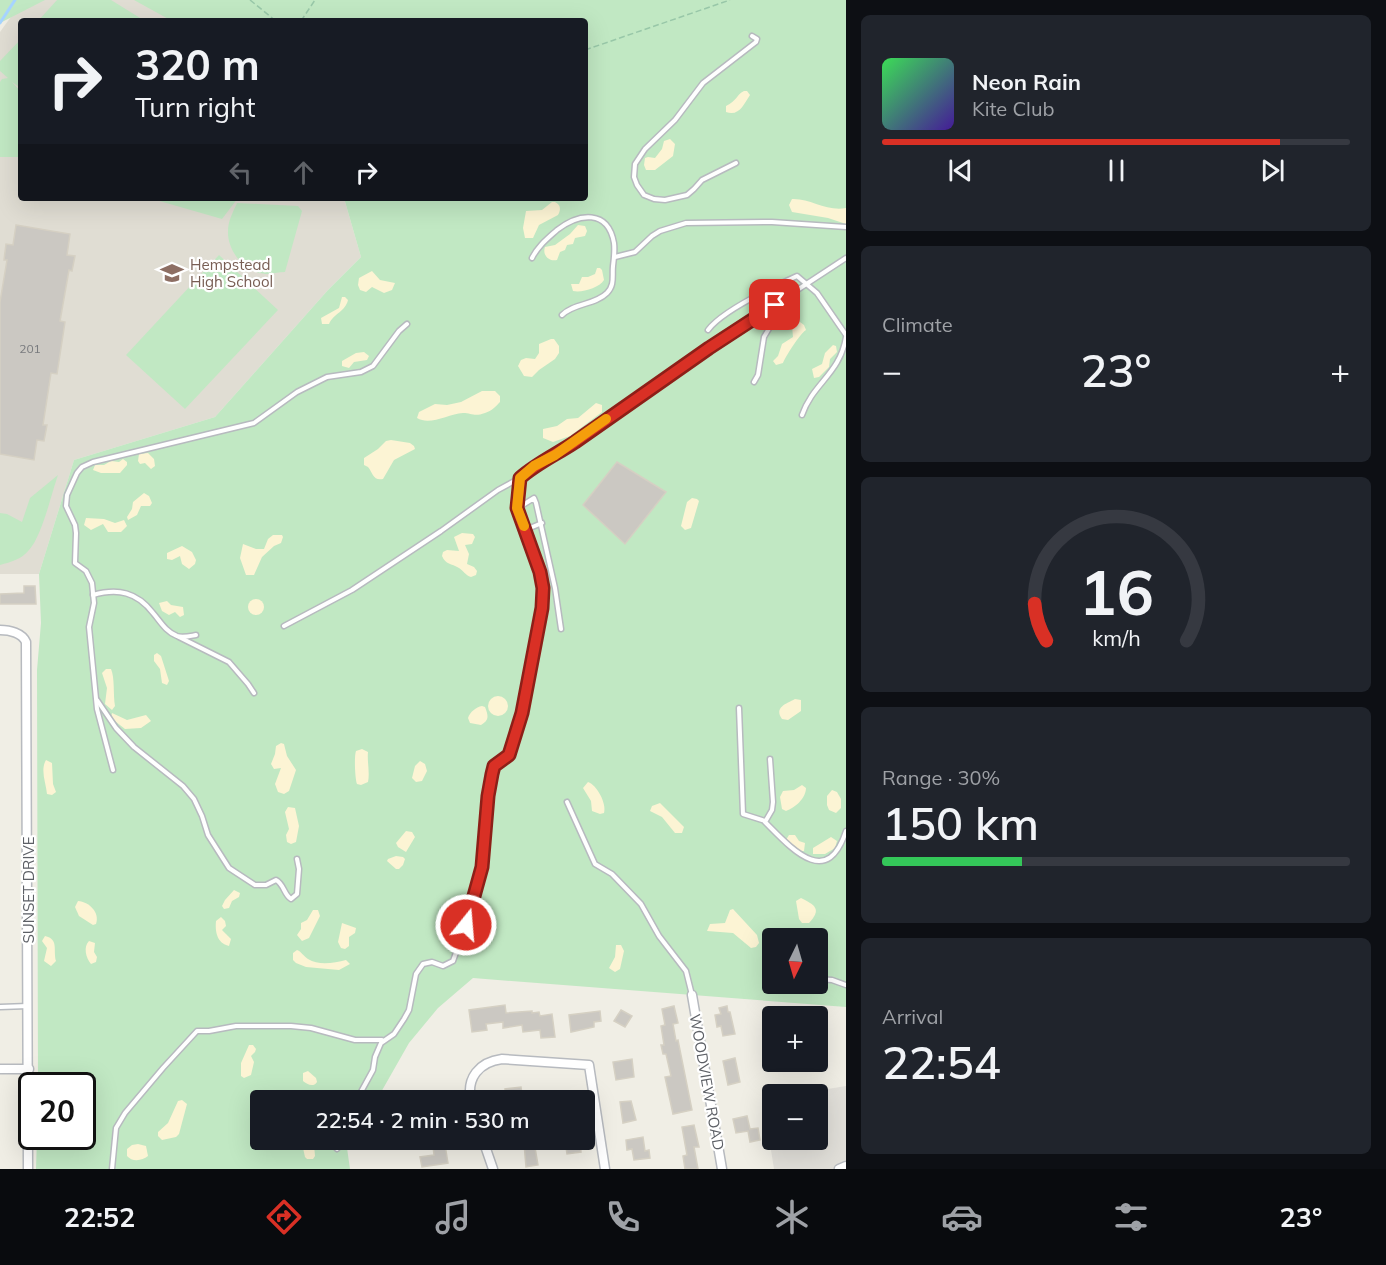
<!DOCTYPE html>
<html lang="en">
<head>
<meta charset="utf-8">
<style>
	body { margin:0; font-family:Mulish,sans-serif; background:#20242c; color:#f1f3f6; height:100vh; display:flex; flex-direction:column; font-size:22px; white-space:nowrap }
	* { box-sizing:border-box; margin:0 }
	p { font-size:20px; color:#9ea1a6 }
	.icon { flex:none; width:33px; height:33px; fill:none; stroke:currentColor; stroke-width:2; stroke-linecap:round; stroke-linejoin:round }
	.map { position:relative; flex:1; overflow:hidden }
	.drawer { display:flex; flex-direction:column; gap:15px; padding:15px; background:#0d0f14; width:540px }
	.drawer>* { flex:none }
	.top-card { position:absolute; left:18px; top:18px; width:570px; height:183px; border-radius:6px; box-shadow:0 6px 24px #0002; background:#171b24; color:#f1f3f6; overflow:hidden }
	.needle { width:39px; rotate:185deg }
	.buttons { position:absolute; left:762px; top:928px; display:grid; gap:12px }
	.buttons a { display:grid; place-items:center; width:66px; height:66px; border-radius:6px; background:#171b24; box-shadow:0 6px 24px #0002; font-size:30px }
	.speed { position:absolute; left:18px; top:1072px; display:flex; gap:12px; font-size:30px; font-weight:700; text-align:center }
	.speed>* { display:grid; place-content:center; width:78px; height:78px; border-radius:50%; background:#171b24; box-shadow:0 6px 24px #0002; line-height:1 }
	.speed .limit { border:3px solid #111; border-radius:9px; background:#fff; color:#111 }
	.pin { position:absolute; display:grid; place-items:center; width:51px; height:51px; color:#fff; margin:-26px; border-radius:12px; box-shadow:0 3px 9px #0006 }
	.me { position:absolute; width:66px; margin:-33px; rotate:17deg; stroke-linejoin:round; filter:drop-shadow(0 0 4px #0008) }
	.turn { display:flex; align-items:center; gap:21px; height:126px; padding:0 18px; font-size:27px }
	.turn .icon { width:78px; height:78px; stroke-width:2.5 }
	.turn b { display:block; font-size:42px; line-height:51px }
	.lanes { display:flex; align-items:center; height:57px; padding:0 18px; background:#0003; justify-content:center; gap:30px; direction:ltr }
	.lanes .off { opacity:.35 }
	.big { font-size:45px; font-weight:600; line-height:1.1 }
	.drawer .widget { flex:1; display:flex; flex-direction:column; justify-content:center; gap:9px; min-width:0; padding:0 21px; border-radius:9px; background:#20242c }
	.drawer .dial { align-items:center; gap:0 }
	.dial svg { height:156px; overflow:visible; fill:none; stroke:#363941; stroke-width:7; stroke-linecap:round; text-anchor:middle }
	.dial text { fill:#f1f3f6; stroke:none }
	.song { display:flex; align-items:center; gap:18px }
	.cover { width:72px; height:72px; border-radius:9px; background:linear-gradient(135deg,hsl(130 70% 55%),hsl(260 70% 35%)) }
	.played { height:6px; border-radius:3px; background:linear-gradient(90deg,#d93025 85%,#363941 85%) }
	.keys { display:flex; justify-content:space-around; direction:ltr }
	.heat { display:flex; justify-content:space-between; align-items:center; font-size:33px; direction:ltr }
	.charge { height:9px; border-radius:4px; background:linear-gradient(90deg,#34c759 30%,#363941 0) }
	.trip { position:absolute; left:250px; top:1090px; width:345px; height:60px; border-radius:6px; background:#171b24; box-shadow:0 6px 24px #0002; font-weight:600; line-height:60px; text-align:center }
	.menu { display:flex; height:96px; justify-content:space-around; align-items:center; background:#090b0e; color:#9ea1a6 }
	.menu .icon { width:42px; height:42px }
	.menu .selected { color:#d93025 }
	.menu b { font-size:27px; color:#f1f3f6 }
	main { display:flex; flex:1; min-height:0 }
	.map>svg:first-child { display:block }
</style>
</head>
<body>
<main>
<div class="map">
<svg width="846" height="1169" viewBox="0 0 846 1169">
	<rect width="100%" height="100%" fill="#f0eee5"/>
	<path fill="#e1dfd9" d="M846 1086V1169H774L763 1100 772 1098V1140H818V1095H791Z"/>
	<path fill="#e0ddd3" d="M23 0H166L198 21H21V198H344L361 257 328 290 215 417 74 460 39 574H0V32Z"/>
	<g fill="#c1e8c3" fill-rule="evenodd">
		<path d="M0 0H45L0 23Z"/>
		<path d="M57 0H111L145 21H38Z"/>
		<path d="M134 0H846V1007L473 978 438 1008 409 1043 376 1101H261V1140H352L347 1148 350 1169H36L37 1137H82V1086H38L37 670 41 623 39 574 74 460 215 417 328 290 361 257 344 198H585V21H172ZM772 939H818V984H772Z"/>
		<path d="M21 39V88L12 82 21 92V157H0V82L2 79 8 78 0 71V61Z"/>
		<path d="M149 198H238L222 219Z"/>
		<path d="M237 203 298 206 302 211 285 272C279 272 272 274 266 274 245 273 227 251 228 231 228 221 233 212 237 203Z"/>
		<path d="M219 255 278 310 185 409 126 355Z"/>
		<path d="M58 475C51 495 42 536 29 550 22 559 11 562 0 565V513L7 514 22 522 30 498Z"/>
	</g>
	<g fill="#fcf4d4">
		<path d="M744 91H747L750 95C744 104 739 117 726 112V106C737 101 736 95 744 91Z"/>
		<path d="M670 139 675 144 673 156 655 170H646L644 165 645 158 648 157 655 158 662 149 664 141Z"/>
		<path d="M792 199C810 198 827 212 846 208V224L828 218 792 212 789 205Z"/>
		<path d="M552 202H555C561 205 561 210 558 215L539 225 533 238H525L523 228 526 211 542 210Z"/>
		<path d="M578 225 585 226 587 231 585 236 575 238 573 244 567 245 565 250 560 252 557 260C549 262 542 255 545 247L555 245 570 234Z"/>
		<path d="M597 268H600L602 270 604 280C599 288 582 293 573 291L571 284H579L582 277H588L595 274Z"/>
		<path d="M372 271 380 280 395 283 392 290 384 293 372 287 366 292 360 290 358 285 359 278Z"/>
		<path d="M342 297H345L348 300C345 312 334 313 329 324H322L321 318 339 308Z"/>
		<path d="M800 322 804 325 806 330C799 335 786 356 783 363L776 365 773 361 778 356 782 344 793 337 792 326Z"/>
		<path d="M551 339H554L559 346V353L555 359 539 370 532 377 524 376 518 366 521 360 526 358 535 359 539 353V344Z"/>
		<path d="M833 345 836 346 837 352 830 359 829 367 819 377 814 378 812 369 822 364 825 353Z"/>
		<path d="M364 352 369 356 367 360 354 362 349 368 342 366V361L356 353Z"/>
		<path d="M482 391H495L500 396V402C496 406 492 411 485 413 474 417 472 413 463 413 448 414 430 426 417 418L419 412 435 404 447 405 461 402Z"/>
		<path d="M596 403 602 405V412L570 436 553 442 543 438V429L557 426 567 419 578 418Z"/>
		<path d="M391 440 410 443 414 446 415 449 394 460 383 479C373 481 373 473 368 467L364 465V458L378 449 386 441Z"/>
		<path d="M148 453 154 459 155 466 151 469 145 463 140 464 138 461 139 454Z"/>
		<path d="M123 459 127 462V465L120 473H101L93 470 95 465H104L111 461 119 462Z"/>
		<path d="M144 493 149 496 152 503 150 506H141L137 515 128 520 127 517 132 509 133 502Z"/>
		<path d="M692 498 697 499 699 501 691 528 685 530 681 526 687 502Z"/>
		<path d="M86 518 104 519 115 523 124 520 127 526 121 532H108L103 524 91 530 84 525Z"/>
		<path d="M462 533 473 534 475 537 472 544 465 545 469 554 467 564 474 567 477 571 476 575 471 577C465 575 464 571 459 568 451 563 446 565 442 556L443 552 447 550 459 551 454 537Z"/>
		<path d="M273 535H282L283 537 281 543 274 546 262 557 254 575H246L240 558 243 544 256 549H264L268 539Z"/>
		<path d="M182 546 192 552 196 560 195 564 189 569 182 564 180 556 172 560 167 559V553Z"/>
		<circle cx="256" cy="607" r="8"/>
		<path d="M167 601 171 605 183 607 184 615 180 617 175 612 169 615 162 611 159 603Z"/>
		<path d="M157 653 161 656 169 681 167 685 162 683 160 669 154 661V655Z"/>
		<path d="M106 669H111C115 678 113 695 115 706L112 710 105 704 107 688 102 673Z"/>
		<circle cx="498" cy="706" r="10"/>
		<path d="M795 699 801 700V711L788 720 782 719C774 707 786 704 795 699Z"/>
		<path d="M482 706 485 707C488 715 490 720 481 725L470 723 468 718C470 712 476 707 482 706Z"/>
		<path d="M112 713 127 720 146 715 151 721 141 728 125 729 111 718Z"/>
		<path d="M281 743 284 744 287 756 296 770 289 791 284 794 278 792 275 784 281 768 274 769 271 764 275 754 276 746Z"/>
		<path d="M362 749 368 752C367 762 370 772 368 782L361 785 357 784C355 779 354 756 356 751Z"/>
		<path d="M46 760 52 763 53 784 56 792 52 795 47 794C46 783 40 770 46 760Z"/>
		<path d="M420 761 425 764 427 771 422 781 416 782 412 778 415 766Z"/>
		<path d="M588 782C597 785 607 804 604 813L600 814 592 811 591 801 583 788Z"/>
		<path d="M802 785 806 788C806 798 795 808 786 811L782 809 780 797 783 791 794 790Z"/>
		<path d="M832 790 837 792 841 799V808L836 813 829 810 827 805V796Z"/>
		<path d="M660 803 684 827 682 833H675L662 817 650 811 652 806Z"/>
		<path d="M288 807 295 808 299 826 296 842 291 844 287 842 286 835 289 829 285 812Z"/>
		<path d="M406 831 412 832 415 837 406 852 398 847 396 843Z"/>
		<path d="M789 835H795L799 841 805 843 804 851H798L786 840Z"/>
		<path d="M831 837 837 841 835 848 825 854H813V848Z"/>
		<path d="M396 856 403 857 405 859 403 865 399 869H396L387 861 388 859Z"/>
		<path d="M234 890 240 893 239 897 232 901 229 908 224 909 222 906 225 900Z"/>
		<path d="M801 898C815 905 822 909 809 923H802L799 919 796 901Z"/>
		<path d="M78 901C89 902 100 912 96 924L93 925 79 916 75 907Z"/>
		<path d="M733 909 757 935 759 943 756 947 751 948 733 933 707 931 710 924 725 923 730 910Z"/>
		<path d="M313 910H318L320 916 309 938 302 941 297 935 301 929V923L307 920Z"/>
		<path d="M221 917 225 921 226 926 222 930 231 939 229 946C217 943 215 932 216 921Z"/>
		<path d="M342 923 356 928 355 933 349 937V946L345 949 341 948 338 942Z"/>
		<path d="M45 936C59 939 53 950 56 961L51 966 44 961 47 948 42 941Z"/>
		<path d="M89 941 95 943 94 952 97 957 96 962 91 964C86 958 83 947 89 941Z"/>
		<path d="M616 945H621L624 951 620 969 615 972 609 968 615 957Z"/>
		<path d="M297 950C302 952 303 956 308 959 319 966 334 963 346 960L350 964 339 970 306 967 296 963 293 960V953Z"/>
		<path d="M249 1045H253L256 1049 255 1052 251 1056 254 1062 251 1075 244 1078 241 1076V1063Z"/>
		<path d="M308 1071 316 1078 317 1082C313 1088 307 1084 303 1081V1073Z"/>
		<path d="M182 1100 187 1104 179 1134 176 1137 162 1140 158 1136V1132L168 1123 178 1101Z"/>
		<path d="M308 1143 314 1145 315 1156 313 1159H307L305 1157 303 1148Z"/>
		<path d="M138 1144 146 1146 148 1156C142 1161 132 1162 127 1156V1149L132 1145Z"/>
	</g>
	<g fill="none" stroke-linecap="round" stroke-linejoin="round">
		<path stroke="#a6d4ff" stroke-width="3" d="M0 23 15 0"/>
	</g>
	<g fill="#cbc8c2" stroke="#d5d0c3" stroke-width="1.5">
		<path d="M16 225 70 234 67 255 75 256 72 271 69 270 60 321 65 322 57 374 51 373 43 425H47L44 441 37 440 34 460 0 454V302L7 260H4L6 244 13 245Z"/>
		<path d="M617 462 666 492 625 544 583 505Z"/>
		<path d="M24 586H35L36 604H0V594L24 593Z"/>
		<path d="M505 1005 506 1013 532 1011V1013L539 1012 540 1016 552 1014 555 1037 541 1038 540 1030 523 1032 522 1025 503 1028V1022L486 1024 487 1030 472 1032 469 1010Z"/>
		<path d="M674 1006 678 1023 673 1024 676 1041 678 1040 692 1110 673 1114 665 1077 671 1076 666 1054H663L661 1045H664L661 1026 665 1025 662 1009Z"/>
		<path d="M727 1006 728 1012H730L735 1034 723 1036 721 1026 717 1027 715 1015 721 1014 719 1008Z"/>
		<path d="M621 1010 632 1016 625 1027 614 1021Z"/>
		<path d="M600 1011 601 1021 594 1022V1027L571 1032 569 1015Z"/>
		<path d="M735 1058 740 1082 728 1085 723 1061Z"/>
		<path d="M632 1059 634 1077 616 1080 613 1062Z"/>
		<path d="M521 1087 523 1101H506L505 1089Z"/>
		<path d="M631 1101 636 1120 623 1123 620 1102Z"/>
		<path d="M747 1116 750 1129 758 1128 760 1140 750 1142 748 1131 736 1133 733 1119Z"/>
		<path d="M694 1125 699 1147H694L698 1169H685L683 1156 687 1155 682 1127Z"/>
		<path d="M643 1137 645 1151 649 1150 650 1158 634 1160 632 1149 627 1150 626 1140Z"/>
		<path d="M565 1140H580L581 1152 567 1154Z"/>
		<path d="M534 1142 538 1165 526 1167 524 1143Z"/>
		<path d="M445 1145 448 1163 422 1167 420 1157 434 1155 433 1146Z"/>
	</g>
	<g fill="none" stroke-linecap="round" stroke-linejoin="round">
		<g stroke="#b7babf" stroke-width="7">
			<g id="lane">
				<path d="M736 163 702 180 694 189 687 195 665 200 654 199 644 195 637 185 634 177 635 164 645 149 675 120 703 83 756 42 757 39 752 36"/>
				<path d="M615 257 635 252 652 236 660 231 686 223 772 222 846 227"/>
				<path d="M532 258C538 246 547 239 557 230 579 213 608 209 614 243 615 251 614 258 613 266 612 276 615 285 607 293 595 305 574 303 562 315"/>
				<path d="M708 330C722 311 775 286 797 276L817 293 846 335"/>
				<path d="M754 382 758 375 764 337 787 298"/>
				<path d="M802 415C813 383 840 374 846 337"/>
				<path d="M518 508 534 498 536 503 555 588 561 629"/>
				<path d="M525 530 542 523"/>
				<path d="M93 595C118 588 137 592 153 613 160 621 166 632 177 636 183 638 190 636 196 635"/>
				<path d="M284 626 352 590 441 531 498 490 520 478 534 466 555 455 709 348 846 258"/>
				<path d="M179 637 229 662 248 684 254 693"/>
				<path d="M97 700 116 728 134 747 183 786 194 799 202 816 208 835 229 868 255 885H266L276 880C284 884 284 895 291 899L297 894 299 869 297 859"/>
				<path d="M739 708 743 814 765 821"/>
				<path d="M770 759 773 802 772 810 765 822C791 848 827 890 846 831"/>
				<path d="M113 770 97 709 89 627 94 603 92 583 86 571 75 563 76 533 75 525 66 506 67 495 77 473 82 467 93 462 254 423 297 392 327 377 361 372 373 366 399 331 407 324"/>
				<path d="M567 802 595 864 612 874 641 904 659 936 686 971 692 995"/>
				<path d="M818 979 832 980 846 985"/>
				<path d="M0 1007 28 1006"/>
				<path d="M356 1101 373 1070 375 1057 381 1043 394 1034 404 1019 409 1010 416 974 423 964 432 962 443 966 453 961 466 925 482 867 488 796 492 774 494 766 509 755 522 713 542 608 543 588 540 572 517 508 520 478"/>
				<path d="M329 1140 337 1149"/>
				<path d="M112 1169 116 1128 125 1113 163 1068 197 1031H209L236 1026H291L311 1028 355 1040H382"/>
			</g>
		</g>
		<g stroke="#b7babf" stroke-width="11">
			<g id="street">
				<path d="M0 630C10 630 22 633 26 642L28 1169"/>
				<path d="M692 995 722 1169"/>
				<path d="M0 1069H29"/>
				<path d="M471 1101C466 1078 479 1062 502 1059L589 1065 605 1169"/>
				<path d="M483 1140 493 1169"/>
				<path d="M839 1169 846 1166"/>
			</g>
		</g>
		<g stroke="#98c7a8" stroke-width="1.5" stroke-dasharray="6 3" stroke-linecap="butt">
			<path d="M250 0 276 21"/>
			<path d="M301 21 315 0"/>
			<path d="M585 50 730 0"/>
		</g>
		<use href="#lane" stroke="#fff" stroke-width="4"/>
		<use href="#street" stroke="#fff" stroke-width="8"/>
	</g>
	<g fill="none" stroke-linecap="round" stroke-linejoin="round">
		<g stroke="#8d1f18" stroke-width="15">
			<path id="route" d="M466 925 482 867 488 796 492 774 494 766 509 755 522 713 542 608 543 588 540 572 517 508 520 478C537 463 557 454 575 442L709 348 775 305"/>
		</g>
		<use href="#route" stroke="#d93025" stroke-width="10"/>
		<path stroke="#f59e0b" stroke-width="10" d="M524 526 517 508 520 478 534 466 555 455 606 419"/>
	</g>
	<defs>
		<g id="school-bare" transform="scale(1.8)"><path d="M0-5L7-2L0 1L-7-2ZM-4 1L0 2.5L4 1V4Q0 6-4 4Z" fill="#8d6e63" stroke="#fff" stroke-width="2.5" paint-order="stroke"/></g>
	</defs>
	<g fill-rule="evenodd">
		<use href="#school-bare" x="172" y="273"/>
	</g>
	<g text-anchor="middle" dominant-baseline="central" stroke-width="4.5" stroke-linejoin="round" paint-order="stroke">
		<g font-size="12" fill="#787a7d">
			<text x="30" y="348">201</text>
		</g>
		<g font-size="15" fill="#785e54" stroke="#fff" text-anchor="start">
			<text x="190" y="264">Hempstead<tspan x="190" dy="17">High School</tspan></text>
		</g>
		<g font-size="15" fill="#5d6066" stroke="#fff">
			<text transform="translate(28 890) rotate(-90)">SUNSET DRIVE</text>
			<text transform="translate(707 1082) rotate(80)">WOODVIEW ROAD</text>
		</g>
	</g>
</svg>
<div class="buttons">
<a><svg class="needle" viewBox="-14 -14 28 28"><path d="M0-13l5 13h-10z" fill="#e53935"/><path d="M0 13l5-13h-10z" fill="#9ea1a6"/></svg></a>
<a>+</a>
<a>−</a>
</div>
<div class="speed"><div class="limit">20</div></div>
<div class="pin" style="left:775px;top:305px;background:#d93025"><svg class="icon" aria-label="arrive" viewBox="0 0 24 24"><path d="M6 21V4h12l-3 4 3 4H6"/></svg></div>
<svg class="me" style="left:466px;top:925px" viewBox="-20 -20 40 40"><circle r="17" fill="#d93025" stroke="#fff" stroke-width="3"/><path d="M0-11L8 9 0 5-8 9z" fill="#fff"/></svg>
<div class="trip">22:54 · 2 min · 530 m</div>
<div class="top-card">
<div class="turn"><svg class="icon" aria-label="right" viewBox="0 0 24 24"><path d="M7 20v-9h11M14 6l5 5-5 5"/></svg><div><b>320 m</b>Turn right</div></div>
<div class="lanes"><svg class="icon off" aria-label="left" viewBox="0 0 24 24"><path d="M17 20v-9H6M10 6l-5 5 5 5"/></svg><svg class="icon off" aria-label="ahead" viewBox="0 0 24 24"><path d="M12 20V5M6 11l6-6 6 6"/></svg><svg class="icon" aria-label="right" viewBox="0 0 24 24"><path d="M7 20v-9h11M14 6l5 5-5 5"/></svg></div>
</div>
</div>
<section class="drawer">
<div class="widget">
<div class="song"><i class="cover"></i><div><b>Neon Rain</b><p>Kite Club</p></div></div>
<div class="played"></div>
<div class="keys"><svg class="icon" aria-label="previous" viewBox="0 0 24 24"><path d="M18 5L8 12l10 7zM5 5v14"/></svg><svg class="icon" aria-label="pause" viewBox="0 0 24 24"><path d="M8 5v14M16 5v14"/></svg><svg class="icon" aria-label="next" viewBox="0 0 24 24"><path d="M6 5l10 7-10 7zM19 5v14"/></svg></div>
</div>
<div class="widget"><p>Climate</p>
<div class="heat"><a>−</a><b class="big">23°</b><a>+</a></div>
</div>
<div class="widget dial"><svg viewBox="0 0 100 80">
<path d="M14 69A42 42 0 1 1 86 69"/>
<path d="M14 69A42 42 0 0 1 8 50" stroke="#d93025"/>
<text x="50" y="56" font-size="32" font-weight="700">16</text>
<text x="50" y="72" font-size="11">km/h</text>
</svg></div>
<div class="widget"><p>Range · 30%</p><b class="big">150 km</b><div class="charge"></div></div>
<div class="widget"><p>Arrival</p><b class="big">22:54</b></div>
</section>
</main>
<nav class="menu">
<b>22:52</b>
<svg class="icon selected" aria-label="directions" viewBox="0 0 24 24"><path d="M12 3l9 9-9 9-9-9zM9 14v-3h6M13 9l2 2-2 2"/></svg>
<svg class="icon" aria-label="music" viewBox="0 0 24 24"><path d="M9 18V5l10-2v13"/><circle cx="6" cy="18" r="3"/><circle cx="16" cy="16" r="3"/></svg>
<svg class="icon" aria-label="phone" viewBox="0 0 24 24"><path d="M5 4h4l2 5-3 2q2 4 5 5l2-3 5 2v4C11 20 4 13 5 4z"/></svg>
<svg class="icon" aria-label="climate" viewBox="0 0 24 24"><path d="M12 3v18M4 7l16 10M4 17L20 7"/></svg>
<svg class="icon" aria-label="car" viewBox="0 0 24 24"><path d="M5 17H2v-5l4-1 3-4h7l3 4 3 1v5h-3M9 17h6M6 11h13"/><circle cx="7" cy="17" r="2"/><circle cx="17" cy="17" r="2"/></svg>
<svg class="icon" aria-label="filters" viewBox="0 0 24 24"><path d="M4 7h16M4 17h16"/><circle cx="9" cy="7" r="2"/><circle cx="15" cy="17" r="2"/></svg>
<b>23°</b>
</nav>
</body>
</html>
